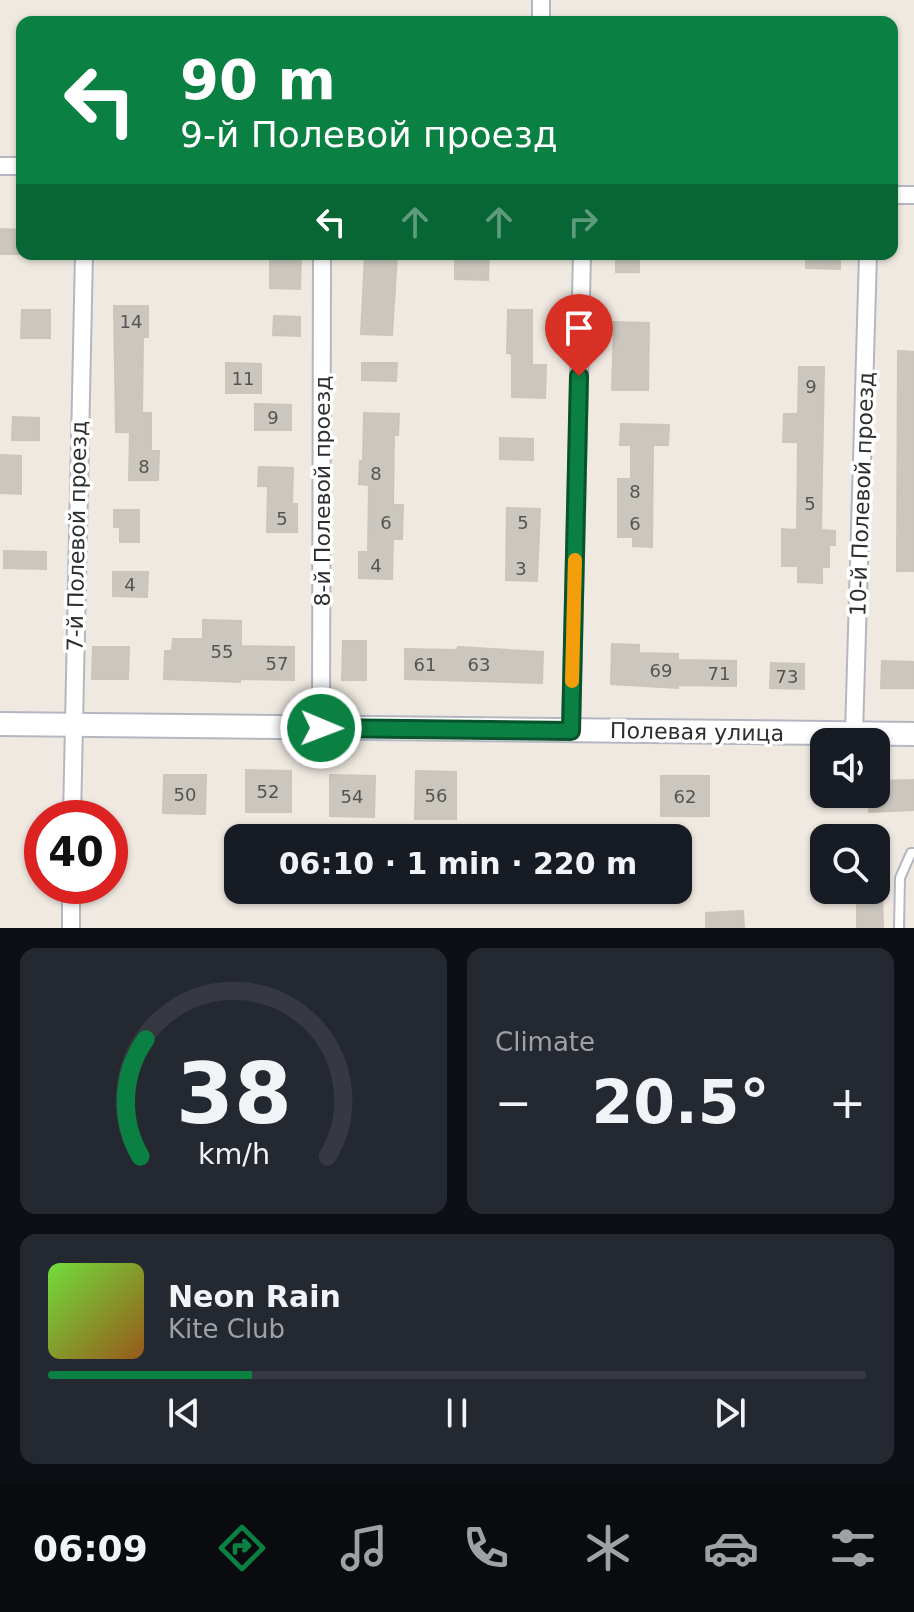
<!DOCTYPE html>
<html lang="en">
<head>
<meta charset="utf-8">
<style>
	body { margin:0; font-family:"DejaVu Sans",sans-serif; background:#242831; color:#f1f3f6; height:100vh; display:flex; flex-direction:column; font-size:30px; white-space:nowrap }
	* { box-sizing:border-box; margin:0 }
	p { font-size:26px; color:#9ea1a6 }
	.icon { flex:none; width:44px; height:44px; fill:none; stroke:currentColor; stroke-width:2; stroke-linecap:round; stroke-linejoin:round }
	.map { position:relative; height:928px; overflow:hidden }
	.side { display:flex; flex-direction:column; gap:20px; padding:20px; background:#0d0f14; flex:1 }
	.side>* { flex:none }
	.guide { position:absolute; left:16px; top:16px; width:882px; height:244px; border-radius:16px; box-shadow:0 2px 6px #0004; background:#0b8043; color:#fff; overflow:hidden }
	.fabs { position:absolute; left:810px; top:728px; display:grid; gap:16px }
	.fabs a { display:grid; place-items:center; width:80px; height:80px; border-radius:16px; background:#171b24; box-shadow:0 2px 6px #0004; font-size:40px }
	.speed { position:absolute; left:24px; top:800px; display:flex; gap:16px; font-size:40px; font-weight:700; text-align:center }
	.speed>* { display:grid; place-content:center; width:104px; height:104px; border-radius:50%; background:#171b24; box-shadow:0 2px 6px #0004; line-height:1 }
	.speed .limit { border:12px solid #d22; background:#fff; color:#111 }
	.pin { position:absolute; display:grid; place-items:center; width:68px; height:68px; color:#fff; margin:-82px -34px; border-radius:50% 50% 50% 0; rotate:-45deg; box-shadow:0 0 8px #0007 }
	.pin .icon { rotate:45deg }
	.me { position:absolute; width:88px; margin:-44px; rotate:91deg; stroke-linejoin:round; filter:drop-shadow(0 0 6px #0008) }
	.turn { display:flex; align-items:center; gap:28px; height:168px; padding:0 32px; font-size:36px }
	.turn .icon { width:104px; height:104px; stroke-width:2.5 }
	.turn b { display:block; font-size:56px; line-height:68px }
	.lanes { display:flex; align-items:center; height:76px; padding:0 32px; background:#0003; justify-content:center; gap:40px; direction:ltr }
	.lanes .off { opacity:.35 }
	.big { font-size:60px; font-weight:600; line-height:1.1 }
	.side .card { flex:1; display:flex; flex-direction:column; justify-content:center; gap:12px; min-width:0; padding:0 28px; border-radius:16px; background:#242831 }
	.side .dial { align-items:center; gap:0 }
	.dial svg { height:208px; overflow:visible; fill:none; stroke:#363941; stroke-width:7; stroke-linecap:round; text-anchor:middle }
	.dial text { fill:#f1f3f6; stroke:none }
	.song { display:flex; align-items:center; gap:24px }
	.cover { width:96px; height:96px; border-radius:12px; background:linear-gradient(135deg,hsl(100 70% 55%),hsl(30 70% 35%)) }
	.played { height:8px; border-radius:4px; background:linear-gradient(90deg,#0b8043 25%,#363941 25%) }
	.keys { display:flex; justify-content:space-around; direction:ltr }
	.heat { display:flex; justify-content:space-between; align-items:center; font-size:44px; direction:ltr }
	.side .tiles { flex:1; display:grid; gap:20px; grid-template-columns:1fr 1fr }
	.card:last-child { grid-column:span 2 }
	.trip { position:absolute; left:224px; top:824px; width:468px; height:80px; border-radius:16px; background:#171b24; box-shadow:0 2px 6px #0004; font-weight:600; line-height:80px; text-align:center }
	.tab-bar { display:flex; height:128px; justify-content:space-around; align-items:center; background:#090b0e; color:#9ea1a6 }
	.tab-bar .icon { width:56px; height:56px }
	.tab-bar .selected { color:#0b8043 }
	.tab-bar b { font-size:36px; color:#f1f3f6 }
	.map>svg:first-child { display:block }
</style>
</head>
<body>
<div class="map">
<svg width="914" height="928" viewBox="0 0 914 928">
	<rect width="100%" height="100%" fill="#efe9e1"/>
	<g fill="#cbc7bf" stroke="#cbc5ba" stroke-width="2">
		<path d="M0 229 22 230V254H0Z"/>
		<path d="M365 254 397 256 392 335 361 334Z"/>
		<path d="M455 254H489L488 280 455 279Z"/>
		<rect x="616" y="254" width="23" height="18"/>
		<path d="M806 254H840V269L806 268Z"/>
		<path d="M270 258 301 259 300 289 270 288Z"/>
		<path d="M114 306H148V337H143L142 413H151V451H159L158 480H129L130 432H116Z"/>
		<path d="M22 310H50V338H21Z"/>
		<path d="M508 310H532V365H546L545 398 512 397V354L507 353Z"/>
		<path d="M274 316 300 317V336L273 335Z"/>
		<path d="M614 322 649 323 648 390H612Z"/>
		<path d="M898 351 914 352V571H897Z"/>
		<path d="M226 363 261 364V393H226Z"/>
		<path d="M362 363H397L396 381 362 380Z"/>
		<path d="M799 367H824L821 530 835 531V545H829V567H822V583L798 582V566H782V529L797 530 798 442H783L784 414H798Z"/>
		<path d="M255 404 291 405V430H255Z"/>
		<path d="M364 413 399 414 398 435H394L393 505H403L402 539H393L392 579 359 578V552H368L369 485 359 484 360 461H363Z"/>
		<path d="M13 417 39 418V440H12Z"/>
		<path d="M621 424 669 425 668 445H653L652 547 633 546V537H618V479H631V445H620Z"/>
		<path d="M500 438 533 439V460L500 459Z"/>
		<path d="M0 455 21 456V494L0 493Z"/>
		<path d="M259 467 293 468 292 504H297V532H267L268 486H258Z"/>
		<path d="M507 508 540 509 537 581 506 580Z"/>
		<path d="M114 510H139V542H120V527H114Z"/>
		<path d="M4 551 46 552V569L4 568Z"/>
		<path d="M113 572H148L147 597 113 596Z"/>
		<path d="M203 620 241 621V646L294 647V680L240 679V682L164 679 165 651H172L173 639H203Z"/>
		<path d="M343 641H366V680H342Z"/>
		<path d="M612 644 639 645V653L678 654V660L736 661V686L678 685V688L611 684Z"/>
		<path d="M93 647H129L128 679H92Z"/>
		<path d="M458 647 543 652 542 683 405 679V649L457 650Z"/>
		<path d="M882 661 914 662V688H881Z"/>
		<path d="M771 663 804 664V689L770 688Z"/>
		<path d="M246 770 291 771V812H246Z"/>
		<path d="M416 771 456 772V819H415Z"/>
		<path d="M164 775H206L205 814 163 813Z"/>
		<path d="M330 775 375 776 374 817 330 816Z"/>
		<rect x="661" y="776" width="48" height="40"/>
		<path d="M914 780V810L869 812V794H876V781Z"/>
		<path d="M857 890H882L883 928H857Z"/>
		<path d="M743 911 744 928H706V913Z"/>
	</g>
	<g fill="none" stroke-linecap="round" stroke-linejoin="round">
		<g stroke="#b4b7c1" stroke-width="12">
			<path id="lane" d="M899 928 900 878 911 853H914"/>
		</g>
		<g stroke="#b4b7c1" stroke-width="20">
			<g id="street">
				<path d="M541 22V0"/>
				<path d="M0 166H22"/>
				<path d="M892 195H914"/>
				<path d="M321 728 322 254"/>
				<path d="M571 731 582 254"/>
				<path d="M854 734 868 254"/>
				<path d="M72 818 84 254"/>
				<path d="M71 928V886"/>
			</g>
		</g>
		<g stroke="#b4b7c1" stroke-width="26">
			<path id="secondary" d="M0 724 914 734"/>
		</g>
		<use href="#lane" stroke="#fff" stroke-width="8"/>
		<use href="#street" stroke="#fff" stroke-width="16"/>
		<use href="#secondary" stroke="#fff" stroke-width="22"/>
	</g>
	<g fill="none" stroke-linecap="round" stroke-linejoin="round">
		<g stroke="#07532c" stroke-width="20">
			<path id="route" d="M321 728 571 731 579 376"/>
		</g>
		<use href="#route" stroke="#0b8043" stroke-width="14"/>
		<path stroke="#f59e0b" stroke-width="14" d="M572 681 575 560"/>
	</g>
	<g text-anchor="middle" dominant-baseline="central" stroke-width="7" stroke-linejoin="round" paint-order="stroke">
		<g font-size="18" fill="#555452">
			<text x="131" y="321">14</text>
			<text x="243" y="378">11</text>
			<text x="811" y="386">9</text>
			<text x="273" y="417">9</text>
			<text x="144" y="466">8</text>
			<text x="376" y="473">8</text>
			<text x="635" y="491">8</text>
			<text x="810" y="503">5</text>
			<text x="282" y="518">5</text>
			<text x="386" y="522">6</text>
			<text x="523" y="522">5</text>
			<text x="635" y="523">6</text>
			<text x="376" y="565">4</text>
			<text x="521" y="568">3</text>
			<text x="130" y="584">4</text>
			<text x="222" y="651">55</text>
			<text x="277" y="663">57</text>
			<text x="425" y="664">61</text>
			<text x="479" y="664">63</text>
			<text x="661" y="670">69</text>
			<text x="719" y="673">71</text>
			<text x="787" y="676">73</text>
			<text x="268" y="791">52</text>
			<text x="185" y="794">50</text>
			<text x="436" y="795">56</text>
			<text x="352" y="796">54</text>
			<text x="685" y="796">62</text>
		</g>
		<g font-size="22" fill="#2e2e2e" stroke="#fff">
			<text transform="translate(322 491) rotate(-90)">8-й Полевой проезд</text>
			<text transform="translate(862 494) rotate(-88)">10-й Полевой проезд</text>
			<text transform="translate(77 536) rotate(-89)">7-й Полевой проезд</text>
			<text transform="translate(697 732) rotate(1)">Полевая улица</text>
		</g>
	</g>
</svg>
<div class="fabs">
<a><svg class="icon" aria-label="sound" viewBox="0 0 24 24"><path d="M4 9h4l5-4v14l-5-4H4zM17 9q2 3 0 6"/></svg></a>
<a><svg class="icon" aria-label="search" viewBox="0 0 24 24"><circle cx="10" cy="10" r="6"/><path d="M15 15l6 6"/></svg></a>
</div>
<div class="speed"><div class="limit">40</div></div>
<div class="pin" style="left:579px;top:376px;background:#d93025"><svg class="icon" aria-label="arrive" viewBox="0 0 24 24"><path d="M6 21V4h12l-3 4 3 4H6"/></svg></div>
<svg class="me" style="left:321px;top:728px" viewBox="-20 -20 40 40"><circle r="17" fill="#0b8043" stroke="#fff" stroke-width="3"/><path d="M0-11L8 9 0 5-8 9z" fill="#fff"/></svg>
<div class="trip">06:10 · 1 min · 220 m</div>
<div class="guide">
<div class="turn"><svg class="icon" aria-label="left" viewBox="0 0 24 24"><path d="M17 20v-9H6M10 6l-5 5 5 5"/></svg><div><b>90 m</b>9-й Полевой проезд</div></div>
<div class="lanes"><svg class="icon" aria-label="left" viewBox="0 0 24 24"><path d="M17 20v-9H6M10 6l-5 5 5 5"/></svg><svg class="icon off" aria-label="ahead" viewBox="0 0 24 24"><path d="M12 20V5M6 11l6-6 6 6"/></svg><svg class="icon off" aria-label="ahead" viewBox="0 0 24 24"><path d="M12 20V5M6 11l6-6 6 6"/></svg><svg class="icon off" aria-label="right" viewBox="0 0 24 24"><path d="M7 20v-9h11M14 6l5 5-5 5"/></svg></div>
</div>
</div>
<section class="side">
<div class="tiles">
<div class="card dial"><svg viewBox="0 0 100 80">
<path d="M14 69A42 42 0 1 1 86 69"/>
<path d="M14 69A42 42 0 0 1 16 24" stroke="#0b8043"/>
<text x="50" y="56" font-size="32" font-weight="700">38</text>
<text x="50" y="72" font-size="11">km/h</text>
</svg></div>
<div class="card"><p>Climate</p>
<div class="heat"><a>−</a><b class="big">20.5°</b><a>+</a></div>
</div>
<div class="card">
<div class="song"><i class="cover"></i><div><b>Neon Rain</b><p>Kite Club</p></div></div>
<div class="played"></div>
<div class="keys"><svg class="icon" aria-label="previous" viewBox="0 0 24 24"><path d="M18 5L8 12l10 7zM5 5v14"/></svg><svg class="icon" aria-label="pause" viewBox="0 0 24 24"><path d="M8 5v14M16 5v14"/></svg><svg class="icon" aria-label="next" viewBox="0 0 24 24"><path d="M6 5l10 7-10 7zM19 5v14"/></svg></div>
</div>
</div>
</section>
<nav class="tab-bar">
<b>06:09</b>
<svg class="icon selected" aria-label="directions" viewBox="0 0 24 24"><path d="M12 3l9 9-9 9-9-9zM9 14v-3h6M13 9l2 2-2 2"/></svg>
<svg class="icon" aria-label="music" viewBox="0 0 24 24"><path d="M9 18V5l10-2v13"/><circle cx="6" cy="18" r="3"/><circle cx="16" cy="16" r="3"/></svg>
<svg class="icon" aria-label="phone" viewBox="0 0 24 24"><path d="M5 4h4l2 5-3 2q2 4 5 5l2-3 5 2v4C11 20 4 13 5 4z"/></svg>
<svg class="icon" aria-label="climate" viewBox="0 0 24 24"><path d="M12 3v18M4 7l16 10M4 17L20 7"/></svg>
<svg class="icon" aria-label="car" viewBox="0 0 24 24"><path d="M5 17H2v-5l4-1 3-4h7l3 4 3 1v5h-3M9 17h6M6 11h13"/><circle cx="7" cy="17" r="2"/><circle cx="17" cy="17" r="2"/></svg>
<svg class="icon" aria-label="filters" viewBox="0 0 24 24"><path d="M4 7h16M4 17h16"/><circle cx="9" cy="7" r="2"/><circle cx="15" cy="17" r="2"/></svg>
</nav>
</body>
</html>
